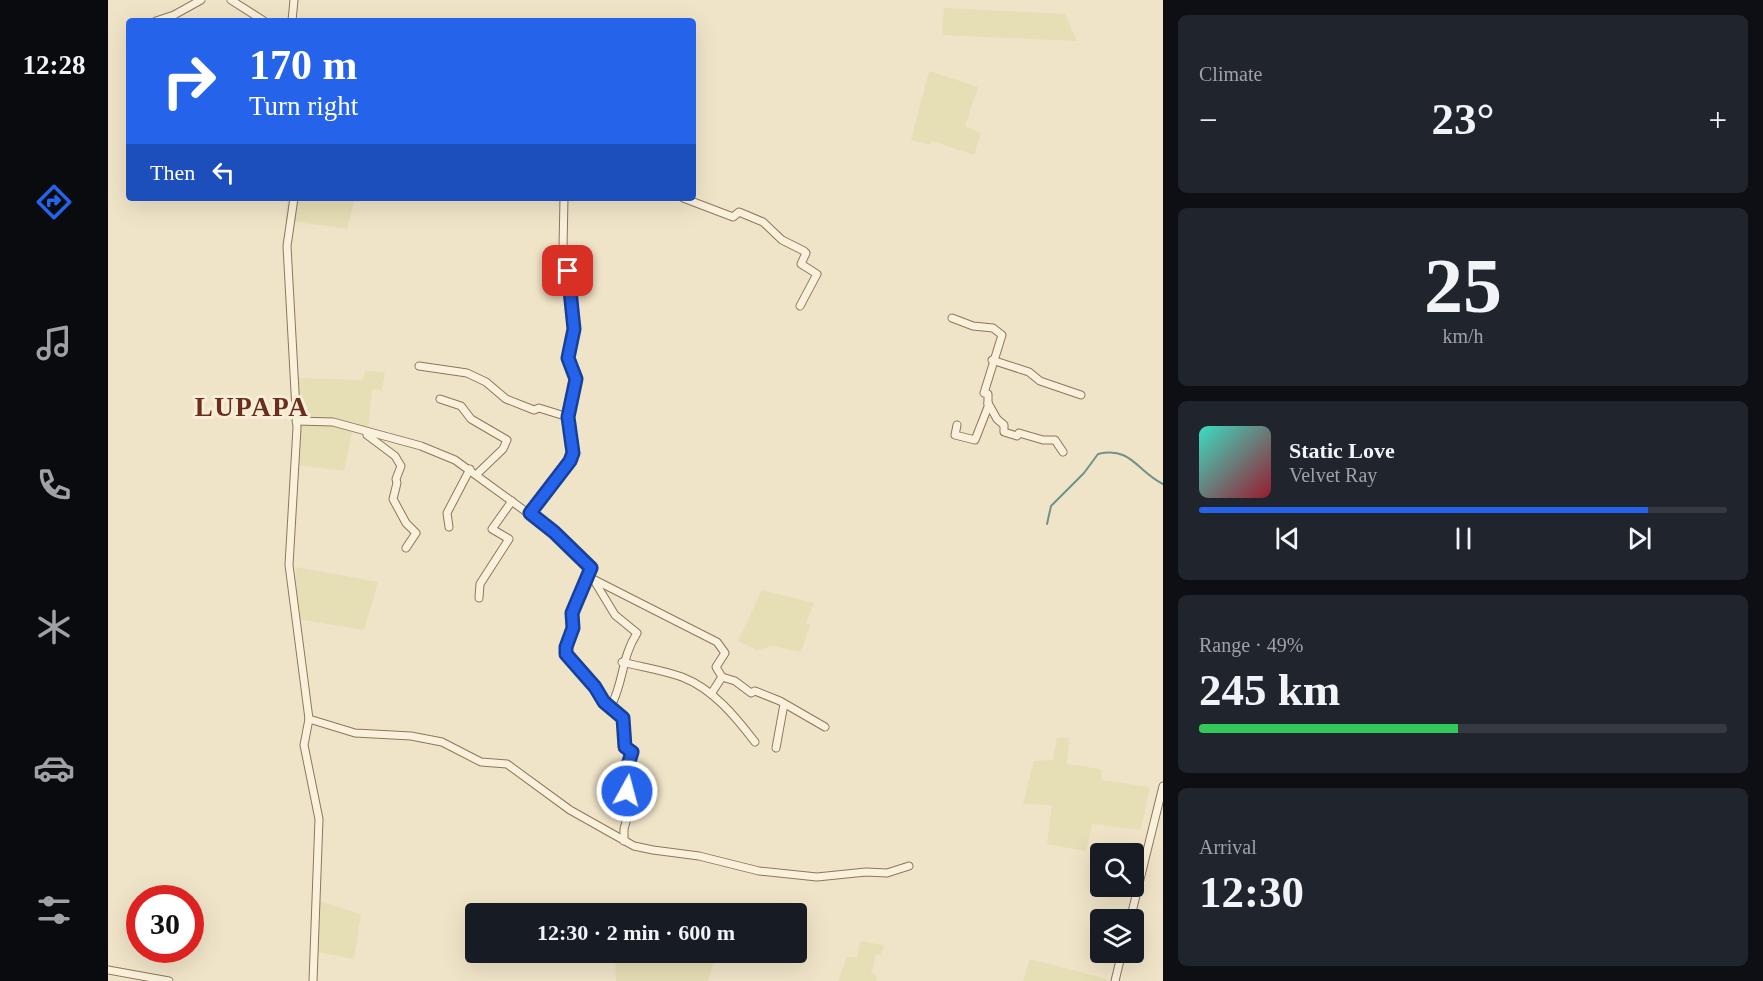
<!DOCTYPE html>
<html lang="en">
<head>
<meta charset="utf-8">
<style>
	body { margin:0; font-family:"Times New Roman",serif; background:#20242c; color:#f1f3f6; height:100vh; display:flex; flex-direction:column; font-size:22px; white-space:nowrap }
	* { box-sizing:border-box; margin:0 }
	p { font-size:20px; color:#9ea1a6 }
	.icon { flex:none; width:33px; height:33px; fill:none; stroke:currentColor; stroke-width:2; stroke-linecap:round; stroke-linejoin:round }
	.map { position:relative; flex:1; overflow:hidden }
	.panel { display:flex; flex-direction:column; gap:15px; padding:15px; background:#0d0f14; width:600px }
	.panel>* { flex:none }
	.top-card { position:absolute; left:18px; top:18px; width:570px; height:183px; border-radius:6px; box-shadow:0 6px 24px #0002; background:#2563eb; color:#fff; overflow:hidden }
	.controls { position:absolute; left:982px; top:843px; display:grid; gap:12px }
	.controls a { display:grid; place-items:center; width:54px; height:54px; border-radius:6px; background:#171b24; box-shadow:0 6px 24px #0002; font-size:30px }
	.speed { position:absolute; left:18px; top:885px; display:flex; gap:12px; font-size:30px; font-weight:700; text-align:center }
	.speed>* { display:grid; place-content:center; width:78px; height:78px; border-radius:50%; background:#171b24; box-shadow:0 6px 24px #0002; line-height:1 }
	.speed .limit { border:9px solid #d22; background:#fff; color:#111 }
	.pin { position:absolute; display:grid; place-items:center; width:51px; height:51px; color:#fff; margin:-26px; border-radius:12px; box-shadow:0 3px 9px #0006 }
	.me { position:absolute; width:66px; margin:-33px; rotate:7deg; stroke-linejoin:round; filter:drop-shadow(0 0 4px #0008) }
	.turn { display:flex; align-items:center; gap:21px; height:126px; padding:0 24px; font-size:27px }
	.turn .icon { width:78px; height:78px; stroke-width:2.5 }
	.turn b { display:block; font-size:42px; line-height:51px }
	.then { display:flex; align-items:center; height:57px; padding:0 24px; background:#0003; gap:12px; font-size:22px }
	.big { font-size:45px; font-weight:700; line-height:1.1 }
	.panel .widget { flex:1; display:flex; flex-direction:column; justify-content:center; gap:9px; min-width:0; padding:0 21px; border-radius:9px; background:#20242c }
	.panel .dial { align-items:center; gap:0 }
	.dial b { font-size:78px; line-height:1 }
	.song { display:flex; align-items:center; gap:18px }
	.cover { width:72px; height:72px; border-radius:9px; background:linear-gradient(135deg,hsl(170 70% 55%),hsl(350 70% 35%)) }
	.played { height:6px; border-radius:3px; background:linear-gradient(90deg,#2563eb 85%,#363941 85%) }
	.keys { display:flex; justify-content:space-around; direction:ltr }
	.heat { display:flex; justify-content:space-between; align-items:center; font-size:33px; direction:ltr }
	.charge { height:9px; border-radius:4px; background:linear-gradient(90deg,#34c759 49%,#363941 0) }
	.trip { position:absolute; left:357px; top:903px; width:342px; height:60px; border-radius:6px; background:#171b24; box-shadow:0 6px 24px #0002; font-weight:700; line-height:60px; text-align:center }
	main { display:flex; flex:1; min-height:0 }
	.tabs { display:flex; flex-direction:column; width:108px; justify-content:space-around; align-items:center; background:#090b0e; color:#9ea1a6 }
	.tabs .icon { width:42px; height:42px }
	.tabs .selected { color:#2563eb }
	.tabs b { font-size:27px; color:#f1f3f6 }
	.map>svg:first-child { display:block }
</style>
</head>
<body>
<main>
<nav class="tabs">
<b>12:28</b>
<svg class="icon selected" aria-label="directions" viewBox="0 0 24 24"><path d="M12 3l9 9-9 9-9-9zM9 14v-3h6M13 9l2 2-2 2"/></svg>
<svg class="icon" aria-label="music" viewBox="0 0 24 24"><path d="M9 18V5l10-2v13"/><circle cx="6" cy="18" r="3"/><circle cx="16" cy="16" r="3"/></svg>
<svg class="icon" aria-label="phone" viewBox="0 0 24 24"><path d="M5 4h4l2 5-3 2q2 4 5 5l2-3 5 2v4C11 20 4 13 5 4z"/></svg>
<svg class="icon" aria-label="climate" viewBox="0 0 24 24"><path d="M12 3v18M4 7l16 10M4 17L20 7"/></svg>
<svg class="icon" aria-label="car" viewBox="0 0 24 24"><path d="M5 17H2v-5l4-1 3-4h7l3 4 3 1v5h-3M9 17h6M6 11h13"/><circle cx="7" cy="17" r="2"/><circle cx="17" cy="17" r="2"/></svg>
<svg class="icon" aria-label="filters" viewBox="0 0 24 24"><path d="M4 7h16M4 17h16"/><circle cx="9" cy="7" r="2"/><circle cx="15" cy="17" r="2"/></svg>
</nav>
<div class="map">
<svg width="1055" height="981" viewBox="0 0 1055 981">
	<rect width="100%" height="100%" fill="#f0e4c8"/>
	<g fill="#e6deb5">
		<path d="M836 8 957 14 969 41 834 35Z"/>
		<path d="M821 71 870 87 857 126 873 133 866 155 824 141 822 145 803 140Z"/>
		<path d="M179 198H247L239 229 177 220Z"/>
		<path d="M257 371 277 372 274 390 264 389 260 428 246 424 236 471 189 465 188 378 255 380Z"/>
		<path d="M189 567 270 582 256 630 189 619 186 586Z"/>
		<path d="M654 590 706 603 698 623 702 625 693 652 664 646 649 650 630 641Z"/>
		<path d="M949 738H961L959 764 993 769 994 780 1042 787 1033 830 984 824 978 851 939 844 944 805 915 804 926 761 945 760Z"/>
		<path d="M205 899 253 914 246 959 204 951Z"/>
		<path d="M752 941 776 945 773 955H768L763 973 768 976 769 981H730L739 957H749Z"/>
		<path d="M507 953V952L608 953 600 981H508Z"/>
		<path d="M922 959 999 979V981H915Z"/>
	</g>
	<g fill="none" stroke-linecap="round" stroke-linejoin="round">
		<path stroke="#6f938a" stroke-width="2" d="M939 524 943 506 976 473 990 454C1024 446 1029 472 1055 484"/>
		<g stroke="#8d765c" stroke-width="9">
			<g id="street">
				<path d="M123 0 156 21"/>
				<path d="M48 21 66 15 93 0"/>
				<path d="M184 21 186 0"/>
				<path d="M186 198 179 246 189 428 181 565 201 719 196 745 211 819 205 981"/>
				<path d="M456 198 455 248 463 284 466 329 460 358 468 379 460 417"/>
				<path d="M575 198 625 217 631 212 655 222 674 240 696 251 698 253 693 264 709 274 692 306"/>
				<path d="M844 318 865 326 885 328 894 335 876 393 880 394V407L867 440 847 435 849 425"/>
				<path d="M884 360 921 372 932 381 973 395"/>
				<path d="M311 366 359 373 378 382 398 399 426 410 431 408 460 417 465 452 462 461 422 513"/>
				<path d="M332 399 353 406 363 419 399 440 395 449 369 474"/>
				<path d="M880 403 889 419 896 425V432L909 436 911 433 935 440H947L955 452"/>
				<path d="M188 421 225 422 313 446 347 460 446 532 481 565V577L464 613 465 628 458 647V654L487 687 496 702 515 718 517 747 524 752V756L515 785 524 800 516 829V841"/>
				<path d="M259 435 287 456 293 466 288 479 289 483 285 499 298 523 308 533 298 548"/>
				<path d="M341 527 339 513 362 469"/>
				<path d="M481 577 609 642 617 653 608 667 614 677 603 694"/>
				<path d="M487 582 507 615 529 633C513 658 516 682 503 706"/>
				<path d="M371 598 372 584 401 539 384 529 404 501"/>
				<path d="M514 662C534 667 555 670 574 677 605 689 627 716 647 742"/>
				<path d="M614 677 627 681 643 693 647 691 672 701 717 727"/>
				<path d="M201 719 247 733 303 736 334 742 373 762 399 764 462 810 526 846 545 850 591 856 651 871 709 877 758 872 779 873 801 866"/>
				<path d="M668 748 676 704"/>
				<path d="M1022 920 1055 786"/>
				<path d="M0 970 61 981"/>
				<path d="M1007 981 1014 952"/>
			</g>
		</g>
		<use href="#street" stroke="#faf1dc" stroke-width="7"/>
	</g>
	<g fill="none" stroke-linecap="round" stroke-linejoin="round">
		<g stroke="#184099" stroke-width="15">
			<path id="route" d="M460 271 466 329 460 358 468 379 460 417 465 453 462 461 422 513 446 532 483 568 464 613 465 628 458 647V654L487 687 496 702 515 718 517 747 524 752 514 785 519 791"/>
		</g>
		<use href="#route" stroke="#2563eb" stroke-width="10"/>
	</g>
	<g text-anchor="middle" dominant-baseline="central" stroke-width="6" stroke-linejoin="round" paint-order="stroke">
		<g font-size="27" font-weight="bold" letter-spacing="1.5" fill="#6b2e1e" stroke="#f7eed8">
			<text x="144" y="407">LUPAPA</text>
		</g>
	</g>
</svg>
<div class="controls">
<a><svg class="icon" aria-label="search" viewBox="0 0 24 24"><circle cx="10" cy="10" r="6"/><path d="M15 15l6 6"/></svg></a>
<a><svg class="icon" aria-label="layers" viewBox="0 0 24 24"><path d="M12 4l9 5-9 5-9-5zM3 14l9 5 9-5"/></svg></a>
</div>
<div class="speed"><div class="limit">30</div></div>
<div class="pin" style="left:460px;top:271px;background:#d93025"><svg class="icon" aria-label="arrive" viewBox="0 0 24 24"><path d="M6 21V4h12l-3 4 3 4H6"/></svg></div>
<svg class="me" style="left:519px;top:791px" viewBox="-20 -20 40 40"><circle r="17" fill="#2563eb" stroke="#fff" stroke-width="3"/><path d="M0-11L8 9 0 5-8 9z" fill="#fff"/></svg>
<div class="trip">12:30 · 2 min · 600 m</div>
<div class="top-card">
<div class="turn"><svg class="icon" aria-label="right" viewBox="0 0 24 24"><path d="M7 20v-9h11M14 6l5 5-5 5"/></svg><div><b>170 m</b>Turn right</div></div>
<div class="then">Then<svg class="icon" aria-label="left" viewBox="0 0 24 24"><path d="M17 20v-9H6M10 6l-5 5 5 5"/></svg></div>
</div>
</div>
<section class="panel">
<div class="widget"><p>Climate</p>
<div class="heat"><a>−</a><b class="big">23°</b><a>+</a></div>
</div>
<div class="widget dial"><b>25</b><p>km/h</p></div>
<div class="widget">
<div class="song"><i class="cover"></i><div><b>Static Love</b><p>Velvet Ray</p></div></div>
<div class="played"></div>
<div class="keys"><svg class="icon" aria-label="previous" viewBox="0 0 24 24"><path d="M18 5L8 12l10 7zM5 5v14"/></svg><svg class="icon" aria-label="pause" viewBox="0 0 24 24"><path d="M8 5v14M16 5v14"/></svg><svg class="icon" aria-label="next" viewBox="0 0 24 24"><path d="M6 5l10 7-10 7zM19 5v14"/></svg></div>
</div>
<div class="widget"><p>Range · 49%</p><b class="big">245 km</b><div class="charge"></div></div>
<div class="widget"><p>Arrival</p><b class="big">12:30</b></div>
</section>
</main>
</body>
</html>
